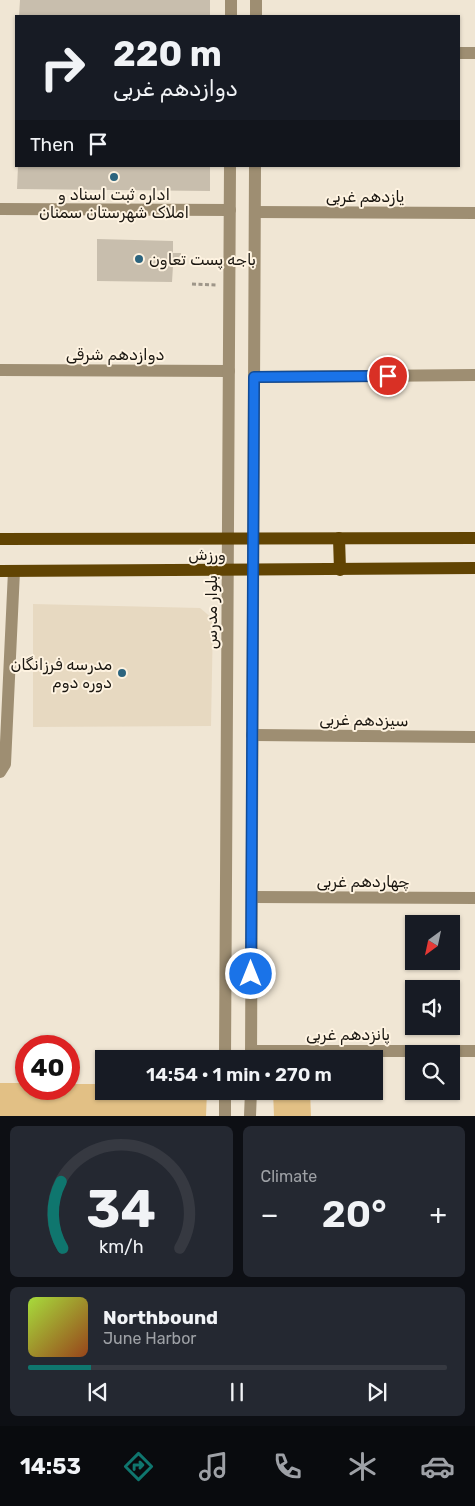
<!DOCTYPE html>
<html lang="en">
<head>
<meta charset="utf-8">
<style>
	body { margin:0; font-family:Rubik,Cairo,sans-serif; background:#242831; color:#f1f3f6; height:100vh; display:flex; flex-direction:column; font-size:19px; white-space:nowrap }
	* { box-sizing:border-box; margin:0 }
	p { font-size:16px; color:#9ea1a6 }
	.icon { flex:none; width:28px; height:28px; fill:none; stroke:currentColor; stroke-width:2; stroke-linecap:round; stroke-linejoin:round }
	.map { position:relative; height:1116px; overflow:hidden }
	.details { display:flex; flex-direction:column; gap:10px; padding:10px; background:#0d0f14; flex:1 }
	.details>* { flex:none }
	.top-card { position:absolute; left:15px; top:15px; width:445px; height:152px; border-radius:0px; box-shadow:0 1px 4px #0004; background:#171b24; color:#f1f3f6; overflow:hidden }
	.needle { width:32px; rotate:213deg }
	.buttons { position:absolute; left:405px; top:915px; display:grid; gap:10px }
	.buttons a { display:grid; place-items:center; width:55px; height:55px; border-radius:0px; background:#171b24; box-shadow:0 1px 4px #0004; font-size:25px }
	.speed { position:absolute; left:15px; top:1035px; display:flex; gap:10px; font-size:25px; font-weight:700; text-align:center }
	.speed>* { display:grid; place-content:center; width:65px; height:65px; border-radius:50%; background:#171b24; box-shadow:0 1px 4px #0004; line-height:1 }
	.speed .limit { border:8px solid #d22; background:#fff; color:#111 }
	.pin { position:absolute; display:grid; place-items:center; width:42px; height:42px; color:#fff; margin:-21px; border:2px solid #fff; border-radius:50%; box-shadow:0 1px 5px #0007 }
	.me { position:absolute; width:55px; margin:-28px; rotate:0deg; stroke-linejoin:round; filter:drop-shadow(0 0 4px #0008) }
	.turn { display:flex; align-items:center; gap:18px; height:105px; padding:0 15px; font-size:22px }
	.turn .icon { width:65px; height:65px; stroke-width:2.5 }
	.turn b { display:block; font-size:35px; line-height:42px }
	.then { display:flex; align-items:center; height:48px; padding:0 15px; background:#0003; gap:10px; font-size:19px }
	.big { font-size:38px; font-weight:600; line-height:1.1 }
	.details .widget { flex:1; display:flex; flex-direction:column; justify-content:center; gap:8px; min-width:0; padding:0 18px; border-radius:8px; background:#242831 }
	.details .dial { align-items:center; gap:0 }
	.dial svg { height:130px; overflow:visible; fill:none; stroke:#363941; stroke-width:7; stroke-linecap:round; text-anchor:middle }
	.dial text { fill:#f1f3f6; stroke:none }
	.song { display:flex; align-items:center; gap:15px }
	.cover { width:60px; height:60px; border-radius:8px; background:linear-gradient(135deg,hsl(80 70% 55%),hsl(20 70% 35%)) }
	.played { height:5px; border-radius:2px; background:linear-gradient(90deg,#0f766e 15%,#363941 15%) }
	.keys { display:flex; justify-content:space-around; direction:ltr }
	.heat { display:flex; justify-content:space-between; align-items:center; font-size:28px; direction:ltr }
	.details .tiles { flex:1; display:grid; gap:10px; grid-template-columns:1fr 1fr }
	.widget:last-child { grid-column:span 2 }
	.trip { position:absolute; left:95px; top:1050px; width:288px; height:50px; border-radius:0px; background:#171b24; box-shadow:0 1px 4px #0004; font-weight:600; line-height:50px; text-align:center }
	.tab-bar { display:flex; height:80px; justify-content:space-around; align-items:center; background:#090b0e; color:#9ea1a6 }
	.tab-bar .icon { width:35px; height:35px }
	.tab-bar .selected { color:#0f766e }
	.tab-bar b { font-size:22px; color:#f1f3f6 }
	.map>svg:first-child { display:block }
</style>
</head>
<body>
<div class="map">
<svg width="475" height="1116" viewBox="0 0 475 1116">
	<rect width="100%" height="100%" fill="#f0e6d4"/>
	<path fill="#e7d9c1" d="M33 604 200 608 213 619 211 726 33 727Z"/>
	<g fill="#e2c085">
		<path d="M0 1083H26V1089H69V1084H104V1091H207L206 1116H0Z"/>
		<path d="M273 1091H310L311 1116H274Z"/>
	</g>
	<g fill="#c8bead">
		<path d="M20 0H210V16H19Z"/>
		<path d="M18 166H210V191L17 189Z"/>
		<path d="M97 239 173 241V253H181V266H173L172 282 97 281Z"/>
	</g>
	<g fill="none" stroke-linecap="round" stroke-linejoin="round">
		<path stroke="#9e9689" stroke-width="3" stroke-dasharray="4 2.5" stroke-linecap="butt" d="M192 284 216 285"/>
		<g stroke="#9e8e72" stroke-width="12">
			<path d="M231 16V0"/>
			<path d="M256 16V0"/>
			<path d="M459 53H475"/>
			<path d="M0 209 230 210"/>
			<path d="M255 212 475 213"/>
			<path d="M0 370 229 371"/>
			<path d="M254 377 475 375"/>
			<path d="M252 735 475 737"/>
			<path d="M0 772 5 764 14 571"/>
			<path d="M252 897 475 898"/>
			<path d="M251 1051H475"/>
			<path d="M225 1059 230 166"/>
			<path d="M251 1059 255 166"/>
			<path d="M225 1116V1091"/>
			<path d="M250 1116 251 1091"/>
		</g>
		<g stroke="#614403" stroke-width="12">
			<path d="M339 538 340 570"/>
			<path d="M0 539 475 538"/>
			<path d="M0 571 475 568"/>
		</g>
	</g>
	<g fill="none" stroke-linecap="round" stroke-linejoin="round">
		<g stroke="#114b97" stroke-width="12">
			<path id="route" d="M251 974 254 377 388 376"/>
		</g>
		<use href="#route" stroke="#1a73e8" stroke-width="9"/>
	</g>
	<g fill="#2c647e" stroke="#fef3e1" stroke-width="2">
		<circle cx="114" cy="177" r="5"/>
		<circle cx="139" cy="259" r="5"/>
		<circle cx="122" cy="673" r="5"/>
	</g>
	<g text-anchor="middle" dominant-baseline="central" stroke-width="4" stroke-linejoin="round" paint-order="stroke">
		<g font-size="16" fill="#1a1610" stroke="#fef3e1">
			<text x="114" y="194">اداره ثبت اسناد و<tspan x="114" dy="18">املاک شهرستان سمنان</tspan></text>
			<text x="149" y="259" text-anchor="start">باجه پست تعاون</text>
			<text x="112" y="664" text-anchor="end">مدرسه فرزانگان<tspan x="112" dy="18">دوره دوم</tspan></text>
		</g>
		<g font-size="16" fill="#1a1610" stroke="#fef3e1">
			<text x="365" y="196">یازدهم غربی</text>
			<text x="115" y="354">دوازدهم شرقی</text>
			<text x="207" y="554">ورزش</text>
			<text transform="translate(211 612) rotate(-90)">بلوار مدرس</text>
			<text transform="translate(364 720) rotate(1)">سیزدهم غربی</text>
			<text x="363" y="881">چهاردهم غربی</text>
			<text x="348" y="1034">پانزدهم غربی</text>
		</g>
	</g>
</svg>
<div class="buttons">
<a><svg class="needle" viewBox="-14 -14 28 28"><path d="M0-13l5 13h-10z" fill="#e53935"/><path d="M0 13l5-13h-10z" fill="#9ea1a6"/></svg></a>
<a><svg class="icon" aria-label="sound" viewBox="0 0 24 24"><path d="M4 9h4l5-4v14l-5-4H4zM17 9q2 3 0 6"/></svg></a>
<a><svg class="icon" aria-label="search" viewBox="0 0 24 24"><circle cx="10" cy="10" r="6"/><path d="M15 15l6 6"/></svg></a>
</div>
<div class="speed"><div class="limit">40</div></div>
<div class="pin" style="left:388px;top:376px;background:#d93025"><svg class="icon" aria-label="arrive" viewBox="0 0 24 24"><path d="M6 21V4h12l-3 4 3 4H6"/></svg></div>
<svg class="me" style="left:251px;top:974px" viewBox="-20 -20 40 40"><circle r="17" fill="#1a73e8" stroke="#fff" stroke-width="3"/><path d="M0-11L8 9 0 5-8 9z" fill="#fff"/></svg>
<div class="trip">14:54 · 1 min · 270 m</div>
<div class="top-card">
<div class="turn"><svg class="icon" aria-label="right" viewBox="0 0 24 24"><path d="M7 20v-9h11M14 6l5 5-5 5"/></svg><div><b>220 m</b>دوازدهم غربی</div></div>
<div class="then">Then<svg class="icon" aria-label="arrive" viewBox="0 0 24 24"><path d="M6 21V4h12l-3 4 3 4H6"/></svg></div>
</div>
</div>
<section class="details">
<div class="tiles">
<div class="widget dial"><svg viewBox="0 0 100 80">
<path d="M14 69A42 42 0 1 1 86 69"/>
<path d="M14 69A42 42 0 0 1 13 28" stroke="#0f766e"/>
<text x="50" y="56" font-size="32" font-weight="700">34</text>
<text x="50" y="72" font-size="11">km/h</text>
</svg></div>
<div class="widget"><p>Climate</p>
<div class="heat"><a>−</a><b class="big">20°</b><a>+</a></div>
</div>
<div class="widget">
<div class="song"><i class="cover"></i><div><b>Northbound</b><p>June Harbor</p></div></div>
<div class="played"></div>
<div class="keys"><svg class="icon" aria-label="previous" viewBox="0 0 24 24"><path d="M18 5L8 12l10 7zM5 5v14"/></svg><svg class="icon" aria-label="pause" viewBox="0 0 24 24"><path d="M8 5v14M16 5v14"/></svg><svg class="icon" aria-label="next" viewBox="0 0 24 24"><path d="M6 5l10 7-10 7zM19 5v14"/></svg></div>
</div>
</div>
</section>
<nav class="tab-bar">
<b>14:53</b>
<svg class="icon selected" aria-label="directions" viewBox="0 0 24 24"><path d="M12 3l9 9-9 9-9-9zM9 14v-3h6M13 9l2 2-2 2"/></svg>
<svg class="icon" aria-label="music" viewBox="0 0 24 24"><path d="M9 18V5l10-2v13"/><circle cx="6" cy="18" r="3"/><circle cx="16" cy="16" r="3"/></svg>
<svg class="icon" aria-label="phone" viewBox="0 0 24 24"><path d="M5 4h4l2 5-3 2q2 4 5 5l2-3 5 2v4C11 20 4 13 5 4z"/></svg>
<svg class="icon" aria-label="climate" viewBox="0 0 24 24"><path d="M12 3v18M4 7l16 10M4 17L20 7"/></svg>
<svg class="icon" aria-label="car" viewBox="0 0 24 24"><path d="M5 17H2v-5l4-1 3-4h7l3 4 3 1v5h-3M9 17h6M6 11h13"/><circle cx="7" cy="17" r="2"/><circle cx="17" cy="17" r="2"/></svg>
</nav>
</body>
</html>
